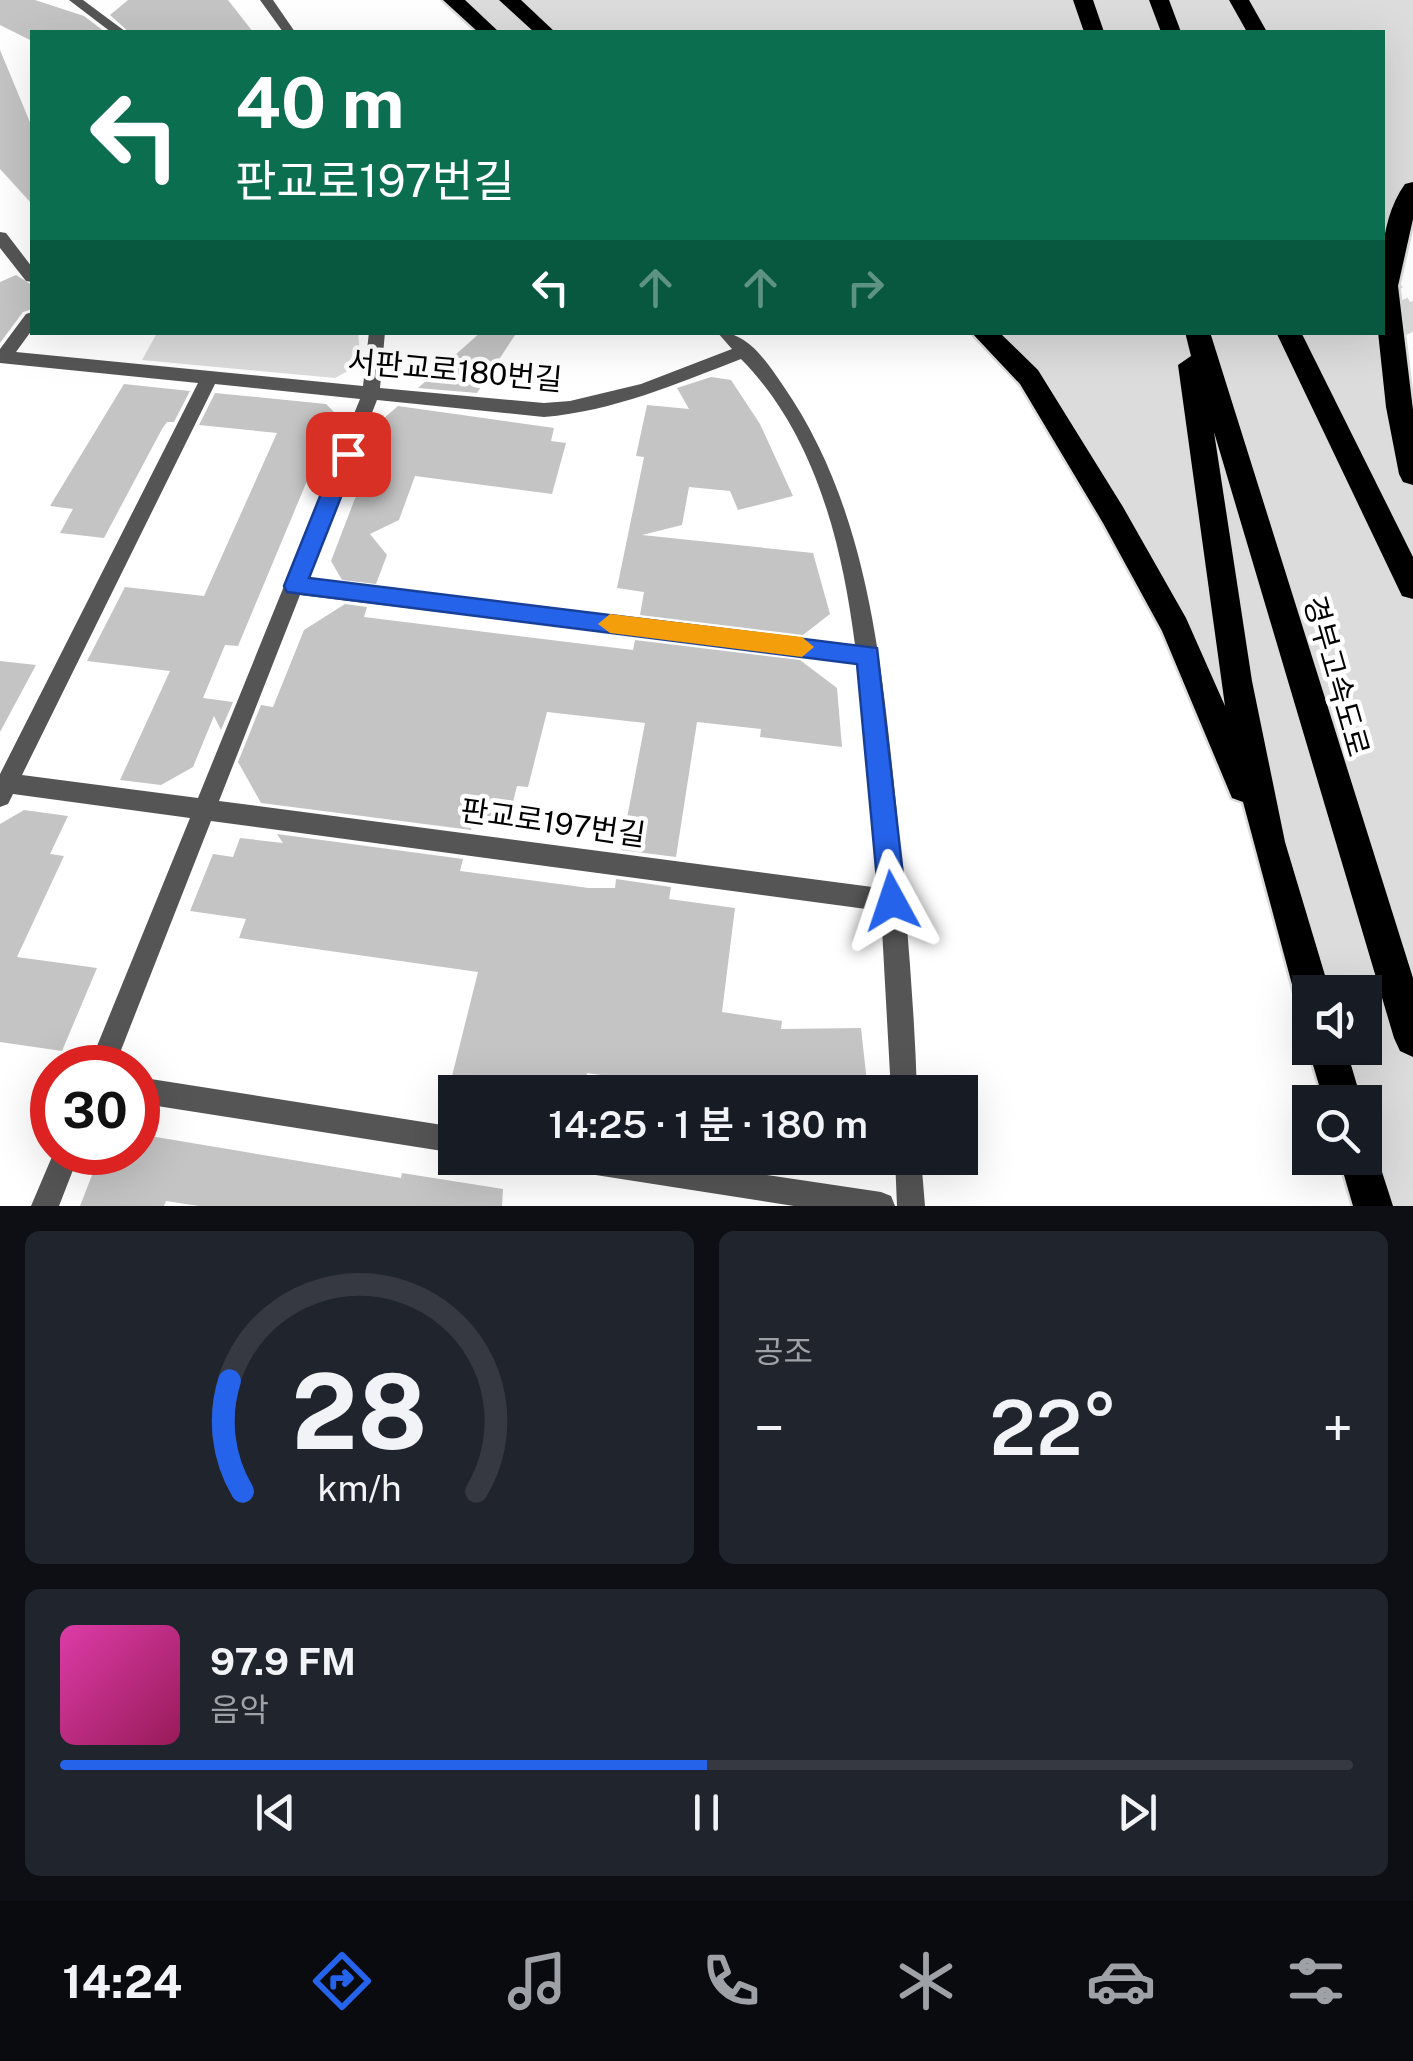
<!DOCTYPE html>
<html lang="ko">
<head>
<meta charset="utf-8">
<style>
	body { margin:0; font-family:"Public Sans","Noto Sans KR",sans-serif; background:#20242c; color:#f1f3f6; height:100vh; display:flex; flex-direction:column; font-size:38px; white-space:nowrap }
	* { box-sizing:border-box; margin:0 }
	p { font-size:32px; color:#9ea1a6 }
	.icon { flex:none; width:55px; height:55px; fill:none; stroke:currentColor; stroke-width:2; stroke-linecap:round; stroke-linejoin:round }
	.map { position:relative; height:1206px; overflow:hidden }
	.drawer { display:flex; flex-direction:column; gap:25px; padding:25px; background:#0d0f14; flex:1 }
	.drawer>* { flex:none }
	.banner { position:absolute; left:30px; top:30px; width:1355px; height:305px; border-radius:0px; box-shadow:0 10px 40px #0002; background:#0b6e4f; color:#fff; overflow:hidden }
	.buttons { position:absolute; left:1292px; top:975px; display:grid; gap:20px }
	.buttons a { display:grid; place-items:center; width:90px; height:90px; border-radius:0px; background:#171b24; box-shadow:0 10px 40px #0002; font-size:50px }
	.speed { position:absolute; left:30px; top:1045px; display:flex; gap:20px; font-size:50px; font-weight:700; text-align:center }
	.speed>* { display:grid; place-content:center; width:130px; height:130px; border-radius:50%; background:#171b24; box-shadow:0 10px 40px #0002; line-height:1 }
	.speed .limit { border:15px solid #d22; background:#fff; color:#111 }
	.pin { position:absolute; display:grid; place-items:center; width:85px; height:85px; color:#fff; margin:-42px; border-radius:20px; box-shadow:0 5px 15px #0006 }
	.me { position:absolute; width:110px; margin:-55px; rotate:355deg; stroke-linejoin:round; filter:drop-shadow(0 0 8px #0008) }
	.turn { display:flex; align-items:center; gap:35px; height:210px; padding:0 40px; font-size:45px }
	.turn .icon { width:130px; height:130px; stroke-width:2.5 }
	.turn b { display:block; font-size:70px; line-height:85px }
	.lanes { display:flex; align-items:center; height:95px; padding:0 40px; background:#0003; justify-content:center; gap:50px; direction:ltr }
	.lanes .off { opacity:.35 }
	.big { font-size:75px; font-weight:600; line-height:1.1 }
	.drawer .widget { flex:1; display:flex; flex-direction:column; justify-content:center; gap:15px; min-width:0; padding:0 35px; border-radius:15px; background:#20242c }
	.drawer .dial { align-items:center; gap:0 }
	.dial svg { height:260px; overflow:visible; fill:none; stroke:#363941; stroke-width:7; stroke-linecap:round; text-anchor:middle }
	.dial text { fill:#f1f3f6; stroke:none }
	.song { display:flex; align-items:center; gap:30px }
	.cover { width:120px; height:120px; border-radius:15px; background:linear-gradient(135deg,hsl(320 70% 55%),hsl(330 70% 35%)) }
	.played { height:10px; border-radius:5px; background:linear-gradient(90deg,#2563eb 50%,#363941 50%) }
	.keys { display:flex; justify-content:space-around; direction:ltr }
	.heat { display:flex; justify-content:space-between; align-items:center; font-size:55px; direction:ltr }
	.drawer .tiles { flex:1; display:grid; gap:25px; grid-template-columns:1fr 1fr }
	.widget:last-child { grid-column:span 2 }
	.trip { position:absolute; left:438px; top:1075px; width:540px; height:100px; border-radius:0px; background:#171b24; box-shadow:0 10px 40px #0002; font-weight:600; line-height:100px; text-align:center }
	.tabs { display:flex; height:160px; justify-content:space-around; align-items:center; background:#090b0e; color:#9ea1a6 }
	.tabs .icon { width:70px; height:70px }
	.tabs .on { color:#2563eb }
	.tabs b { font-size:45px; color:#f1f3f6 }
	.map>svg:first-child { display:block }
</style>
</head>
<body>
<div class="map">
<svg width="1413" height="1206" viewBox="0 0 1413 1206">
	<rect width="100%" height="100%" fill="#fff"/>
	<g fill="#dcdcdc">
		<path d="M453 0H1413V189L1386 286 1413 442V1206H1373L1359 1158H1365V1102H1343L1327 1048H1365V992H1312L1268 842 1175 627 1029 377 984 333 1382 332V32H489Z"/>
		<path d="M358 332 361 364 335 378 142 360 157 333Z"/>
	</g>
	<g fill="#c4c4c4">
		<path d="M0 0H35L84 16 105 32H32L30 40 0 25Z"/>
		<path d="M128 0H228L253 32H129L110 15Z"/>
		<path d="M0 50 32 127V204L0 169Z"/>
		<path d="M16 275 32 285V309L23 312 0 343V282Z"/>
		<path d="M481 332H517L477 393 418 388Z"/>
		<path d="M711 377 731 380 760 424 793 496 738 510 730 491 689 487 682 525 642 535 813 553 830 614 803 635 640 615 644 592 617 588 644 457 636 456 647 405 689 409 677 388Z"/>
		<path d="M124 384 190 391 174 422H167L162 429 104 538 60 533 73 509 50 506Z"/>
		<path d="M215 393 326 404 346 424 325 475 312 469 238 646 225 645 203 698 233 702 221 730 214 716 193 767 161 785 120 780 170 671 87 661 125 587 204 596 277 433 199 425Z"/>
		<path d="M398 406 554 428 551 441 566 443 552 494 415 476 399 520 370 534 387 555 376 584 342 580 331 561 359 488 348 484 369 431Z"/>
		<path d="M345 604 367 607 364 617 633 650 635 640 800 660 837 688 842 747 760 737 761 729 697 722 676 857 621 850 645 723 547 712 528 787 517 786 508 822 474 817 471 830 261 803 238 762 261 705 273 707 304 630Z"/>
		<path d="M0 661 36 665 0 732Z"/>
		<path d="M24 810 68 816 50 854 64 856 17 957 97 968 62 1051 0 1042V824Z"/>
		<path d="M277 834 463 859 460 871 589 888H615L616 879 671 887 669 899 735 908 722 1012 782 1021 781 1029 861 1028 868 1092H649L651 1082 587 1073 583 1092H448L478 972 239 938 246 919 190 911 213 854 233 857 240 838 283 843Z"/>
		<path d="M138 1134 401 1178 402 1173 503 1189 502 1206H199L166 1201 164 1206H80L101 1152H138Z"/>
	</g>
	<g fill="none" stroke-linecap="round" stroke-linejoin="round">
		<path stroke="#d9d9d9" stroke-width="22" stroke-dasharray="22 11" stroke-linecap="butt" d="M1383 273 1401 309"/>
		<path stroke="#d9d9d9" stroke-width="28" stroke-dasharray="28 14" stroke-linecap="butt" d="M1400 307 1413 333"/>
		<g stroke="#dbdbdb" stroke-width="5">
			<g id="highway">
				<path d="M443 0H465L499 32H478Z"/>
				<path d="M499 0H521L555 32H534Z"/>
				<path d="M1073 0H1093L1104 32H1084Z"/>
				<path d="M1149 0H1169L1181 32H1161Z"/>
				<path d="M1229 0H1249L1267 32H1247Z"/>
				<path d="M1413 182V219L1398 286 1413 410V485L1403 482 1399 474 1386 407 1378 332H1382C1382 284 1375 226 1405 184Z"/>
				<path d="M971 332H999L1038 370 1123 507 1186 618 1225 706 1178 365 1191 356 1185 332H1210L1413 978V1057L1400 1051 1394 1038 1214 432 1252 681 1285 842 1330 992H1310V1010L1299 1005 1294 992 1243 802 1232 798 1162 631 1103 523 1020 384Z"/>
				<path d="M1276 332H1301L1413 557V599L1402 596Z"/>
				<path d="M1310 1043V1048H1346L1362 1102H1324L1308 1048Z"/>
				<path d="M1365 1141 1373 1144 1393 1206H1353L1339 1158H1365Z"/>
			</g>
		</g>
		<g fill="#555" fill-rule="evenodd">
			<path d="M69 0H83L126 32H111Z"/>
			<path d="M260 0H273L295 32H283Z"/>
			<path d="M0 232 6 233 32 267V282L26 281 0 248Z"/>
			<path d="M32 312V330L16 352 363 386 369 332H385L380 388 544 403 570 401 641 384 732 349 717 332C748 332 765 360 782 384 868 507 881 660 896 804 905 900 914 997 917 1092H891L881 911 211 821 114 1068H88L190 818 13 794 8 804 0 807V774L198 383 0 363V349L26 314ZM741 359C815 434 842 543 855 645L307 579 377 400 544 417C614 411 676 384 741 359ZM215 384 360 399 198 798 22 775ZM300 595 858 663 880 888 219 801Z"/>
			<path d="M138 1077 455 1127V1153L138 1103Z"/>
			<path d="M54 1152H80L59 1206H31Z"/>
			<path d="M557 1158H653L881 1192 891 1196 895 1206H794L570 1171 561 1167Z"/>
			<path d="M895 1158H921L925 1206H897Z"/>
		</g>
		<use href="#highway" fill="#000" fill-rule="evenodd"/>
	</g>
	<path fill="#2563eb" stroke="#184099" stroke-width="2.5" d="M348 446 358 454 309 578 877 648 906 901 902 911 892 914 883 911 879 901 857 664 287 592 284 586 337 454Z"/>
	<path fill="#f59e0b" d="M610 614 802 637 814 647 802 657 610 633 598 624Z"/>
	<g text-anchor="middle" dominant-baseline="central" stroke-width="9" stroke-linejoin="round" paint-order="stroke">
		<g font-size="30" fill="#000" stroke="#fff">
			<text transform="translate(455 370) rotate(5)">서판교로180번길</text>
			<text transform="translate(1337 676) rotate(74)">경부고속도로</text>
			<text transform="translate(553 822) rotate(8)">판교로197번길</text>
		</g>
	</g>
</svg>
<div class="buttons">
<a><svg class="icon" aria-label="sound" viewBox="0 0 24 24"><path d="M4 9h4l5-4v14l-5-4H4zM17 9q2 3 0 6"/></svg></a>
<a><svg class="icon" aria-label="search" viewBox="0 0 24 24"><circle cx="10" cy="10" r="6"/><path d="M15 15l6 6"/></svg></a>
</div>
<div class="speed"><div class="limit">30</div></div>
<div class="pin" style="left:348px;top:454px;background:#d93025"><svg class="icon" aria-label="arrive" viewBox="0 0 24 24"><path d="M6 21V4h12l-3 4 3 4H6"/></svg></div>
<svg class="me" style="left:892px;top:901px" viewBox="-20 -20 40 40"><path d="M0-17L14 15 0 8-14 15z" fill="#2563eb" stroke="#fff" stroke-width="4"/></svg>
<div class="trip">14:25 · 1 분 · 180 m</div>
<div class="banner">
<div class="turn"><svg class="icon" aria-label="left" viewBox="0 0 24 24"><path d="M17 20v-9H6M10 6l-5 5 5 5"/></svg><div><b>40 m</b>판교로197번길</div></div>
<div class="lanes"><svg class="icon" aria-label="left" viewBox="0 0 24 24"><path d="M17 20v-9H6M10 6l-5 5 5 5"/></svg><svg class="icon off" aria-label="ahead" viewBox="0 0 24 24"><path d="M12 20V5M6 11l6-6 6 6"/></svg><svg class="icon off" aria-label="ahead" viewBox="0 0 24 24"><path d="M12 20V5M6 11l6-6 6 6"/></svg><svg class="icon off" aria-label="right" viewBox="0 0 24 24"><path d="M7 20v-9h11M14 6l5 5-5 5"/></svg></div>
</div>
</div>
<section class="drawer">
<div class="tiles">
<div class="widget dial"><svg viewBox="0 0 100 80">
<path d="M14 69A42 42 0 1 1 86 69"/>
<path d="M14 69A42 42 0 0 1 10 35" stroke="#2563eb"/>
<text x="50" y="56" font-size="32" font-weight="700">28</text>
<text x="50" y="72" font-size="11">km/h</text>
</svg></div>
<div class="widget"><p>공조</p>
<div class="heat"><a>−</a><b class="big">22°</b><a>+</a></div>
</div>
<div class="widget">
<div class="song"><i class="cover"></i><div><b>97.9 FM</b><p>음악</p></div></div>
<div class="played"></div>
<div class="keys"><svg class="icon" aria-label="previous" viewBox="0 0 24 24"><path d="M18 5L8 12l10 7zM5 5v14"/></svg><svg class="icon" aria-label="pause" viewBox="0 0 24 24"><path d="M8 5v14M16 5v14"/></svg><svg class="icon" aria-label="next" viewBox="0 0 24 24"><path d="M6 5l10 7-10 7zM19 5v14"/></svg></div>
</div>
</div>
</section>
<nav class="tabs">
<b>14:24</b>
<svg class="icon on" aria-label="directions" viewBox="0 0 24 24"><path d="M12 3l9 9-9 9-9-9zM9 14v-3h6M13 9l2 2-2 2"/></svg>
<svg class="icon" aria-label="music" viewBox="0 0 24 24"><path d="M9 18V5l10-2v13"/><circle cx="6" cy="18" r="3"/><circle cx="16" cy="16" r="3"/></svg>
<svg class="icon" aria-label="phone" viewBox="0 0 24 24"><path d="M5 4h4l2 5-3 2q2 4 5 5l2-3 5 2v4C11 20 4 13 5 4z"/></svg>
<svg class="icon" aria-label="climate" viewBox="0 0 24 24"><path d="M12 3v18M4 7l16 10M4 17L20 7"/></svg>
<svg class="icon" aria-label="car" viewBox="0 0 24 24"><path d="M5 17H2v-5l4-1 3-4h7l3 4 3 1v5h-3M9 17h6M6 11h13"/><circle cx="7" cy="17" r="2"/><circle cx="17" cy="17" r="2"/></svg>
<svg class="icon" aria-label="filters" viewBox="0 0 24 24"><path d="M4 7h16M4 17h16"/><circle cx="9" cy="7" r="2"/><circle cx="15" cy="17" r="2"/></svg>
</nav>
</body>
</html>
